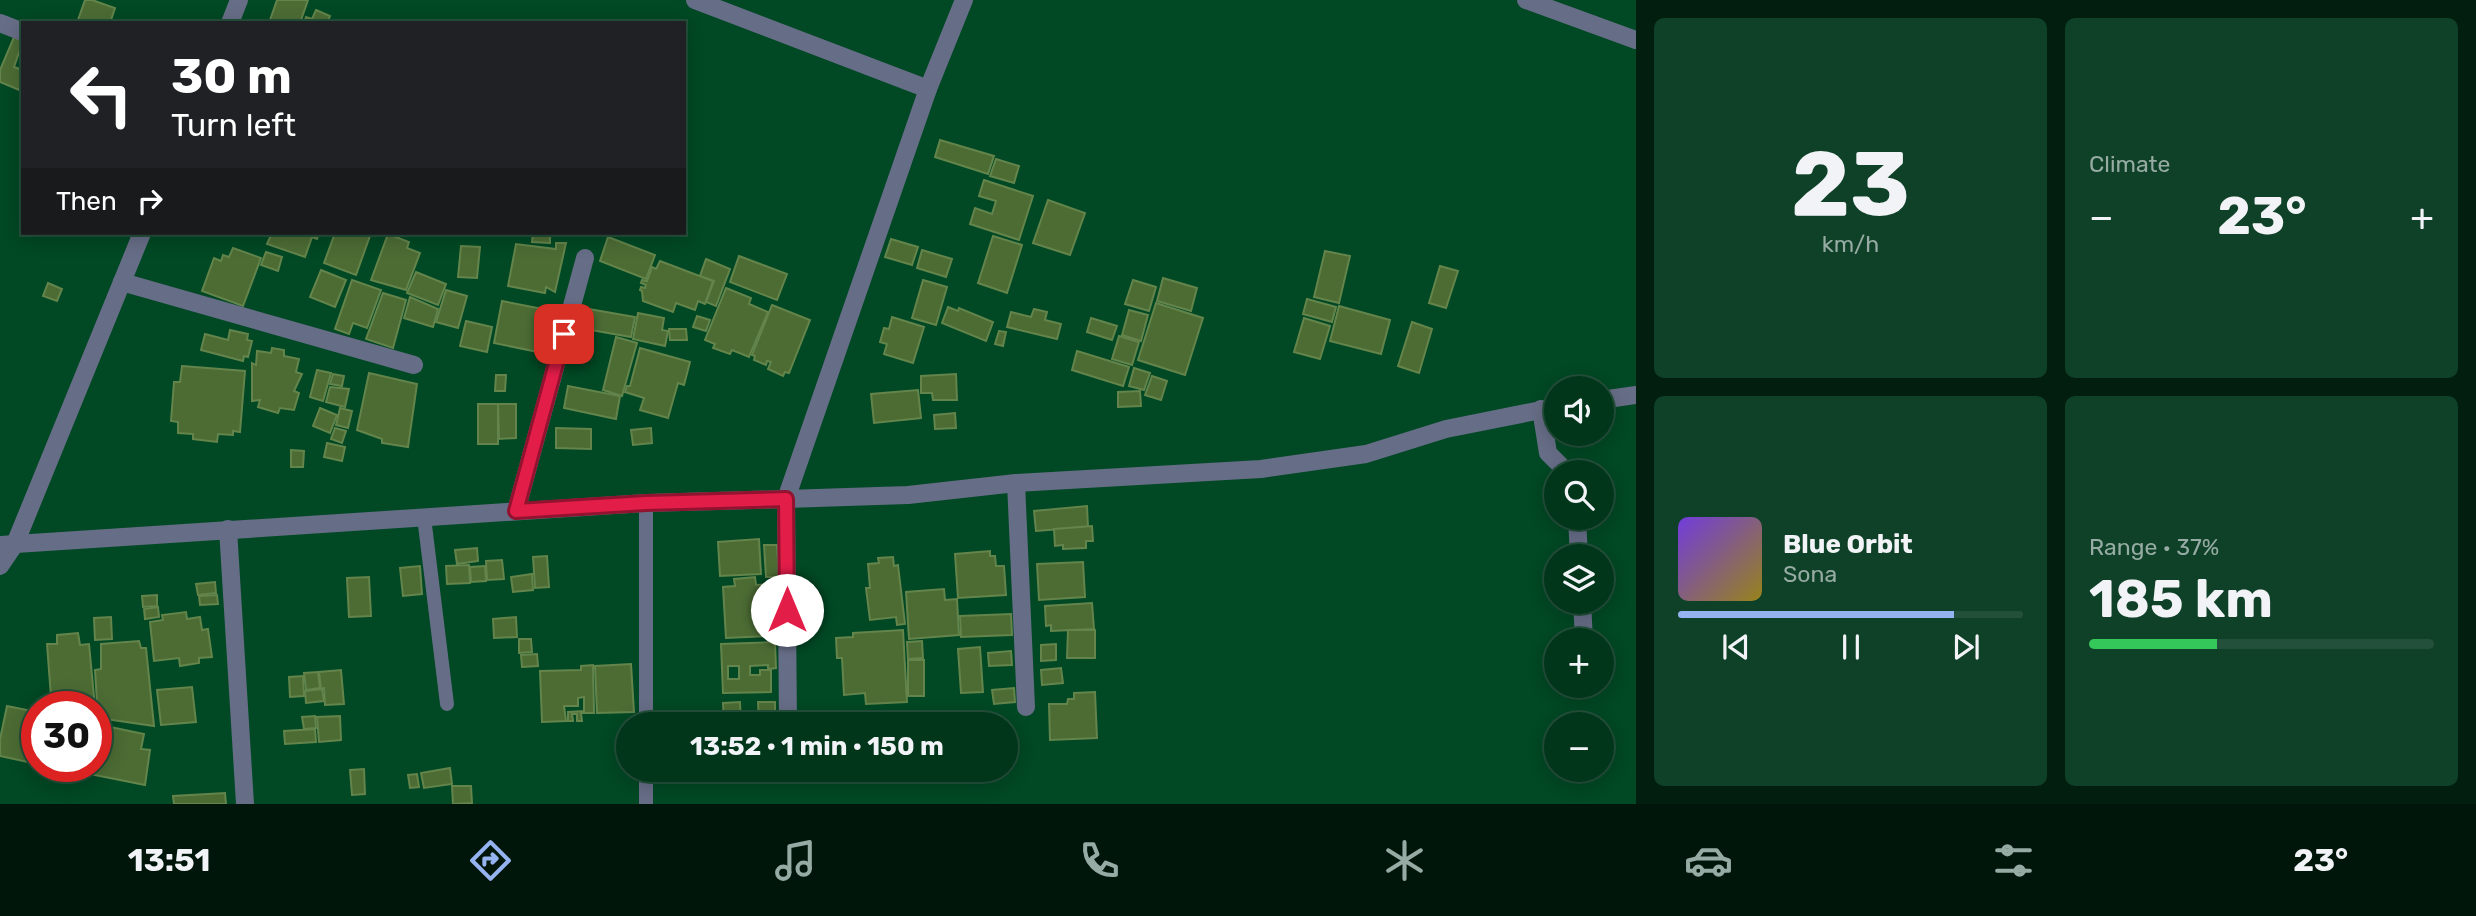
<!DOCTYPE html>
<html lang="en">
<head>
<meta charset="utf-8">
<style>
	body { margin:0; font-family:Rubik,sans-serif; background:#0f4128; color:#f1f3f6; height:100vh; display:flex; flex-direction:column; font-size:26px; white-space:nowrap }
	* { box-sizing:border-box; margin:0 }
	p { font-size:23px; color:#96aba3 }
	.icon { flex:none; width:38px; height:38px; fill:none; stroke:currentColor; stroke-width:2; stroke-linecap:round; stroke-linejoin:round }
	.map { position:relative; flex:1; overflow:hidden }
	.sheet { display:flex; flex-direction:column; gap:18px; padding:18px; background:#011e0f; width:840px }
	.sheet>* { flex:none }
	.banner { position:absolute; left:21px; top:21px; width:665px; height:214px; border-radius:0px; box-shadow:0 4px 18px #0003,0 0 0 2px #23503a; background:#202124; color:#fff; overflow:hidden }
	.fabs { position:absolute; left:1544px; top:376px; display:grid; gap:14px }
	.fabs a { display:grid; place-items:center; width:70px; height:70px; border-radius:50%; background:#01361b; box-shadow:0 4px 18px #0003,0 0 0 2px #23503a; font-size:35px }
	.speed { position:absolute; left:21px; top:691px; display:flex; gap:14px; font-size:35px; font-weight:700; text-align:center }
	.speed>* { display:grid; place-content:center; width:91px; height:91px; border-radius:50%; background:#01361b; box-shadow:0 4px 18px #0003,0 0 0 2px #23503a; line-height:1 }
	.speed .limit { border:10px solid #d22; background:#fff; color:#111 }
	.pin { position:absolute; display:grid; place-items:center; width:60px; height:60px; color:#fff; margin:-30px; border-radius:14px; box-shadow:0 4px 10px #0006 }
	.me { position:absolute; width:77px; margin:-38px; rotate:0deg; stroke-linejoin:round; filter:drop-shadow(0 0 5px #0008) }
	.turn { display:flex; align-items:center; gap:24px; height:147px; padding:0 35px; font-size:32px }
	.turn .icon { width:91px; height:91px; stroke-width:2.5 }
	.turn b { display:block; font-size:49px; line-height:60px }
	.then { display:flex; align-items:center; height:66px; padding:0 35px; background:#0003; gap:14px; font-size:26px }
	.big { font-size:52px; font-weight:700; line-height:1.1 }
	.sheet .card { flex:1; display:flex; flex-direction:column; justify-content:center; gap:10px; min-width:0; padding:0 24px; border-radius:10px; background:#0f4128 }
	.sheet .dial { align-items:center; gap:0 }
	.dial b { font-size:91px; line-height:1 }
	.song { display:flex; align-items:center; gap:21px }
	.cover { width:84px; height:84px; border-radius:10px; background:linear-gradient(135deg,hsl(260 70% 55%),hsl(50 70% 35%)) }
	.played { height:7px; border-radius:4px; background:linear-gradient(90deg,#95b2f1 80%,#23503a 80%) }
	.keys { display:flex; justify-content:space-around; direction:ltr }
	.heat { display:flex; justify-content:space-between; align-items:center; font-size:38px; direction:ltr }
	.charge { height:10px; border-radius:5px; background:linear-gradient(90deg,#34c759 37%,#23503a 0) }
	.sheet .tiles { flex:1; display:grid; gap:18px; grid-template-columns:repeat(2,1fr) }
	.trip { position:absolute; left:616px; top:712px; width:402px; height:70px; border-radius:35px; background:#01361b; box-shadow:0 4px 18px #0003,0 0 0 2px #23503a; font-weight:700; line-height:70px; text-align:center }
	.tab-bar { display:flex; height:112px; justify-content:space-around; align-items:center; background:#00160b; color:#96aba3 }
	.tab-bar .icon { width:49px; height:49px }
	.tab-bar .selected { color:#95b2f1 }
	.tab-bar b { font-size:32px; color:#f1f3f6 }
	main { display:flex; flex:1; min-height:0 }
	.map>svg:first-child { display:block }
</style>
</head>
<body>
<main>
<div class="map">
<svg width="1636" height="804" viewBox="0 0 1636 804">
	<rect width="100%" height="100%" fill="#014824"/>
	<g fill="#4c6c34" stroke="#63844b" stroke-width="2" fill-rule="evenodd">
		<path d="M85 0H92L115 8 110 23H86L78 20Z"/>
		<path d="M277 0H308L300 23H269Z"/>
		<path d="M316 10 330 16 327 23H304L306 17 312 19Z"/>
		<path d="M14 37 23 41 14 67 23 70V79L19 90 0 82V70Z"/>
		<path d="M940 140 994 156 988 174 935 157Z"/>
		<path d="M996 159 1019 166 1014 183 990 176Z"/>
		<path d="M984 180 1033 196 1019 240 970 224 975 208 992 214 996 201 979 196Z"/>
		<path d="M1048 200 1085 213 1070 255 1033 243Z"/>
		<path d="M272 233H319L317 239 312 237 305 257 267 244Z"/>
		<path d="M335 233H371L356 275 324 263Z"/>
		<path d="M533 233H550V243L532 242Z"/>
		<path d="M388 234 409 242 407 248 420 253 406 290 371 280Z"/>
		<path d="M993 236 1022 245 1007 293 978 283Z"/>
		<path d="M608 237 655 255 646 279 600 261Z"/>
		<path d="M891 239 918 247 912 265 885 257Z"/>
		<path d="M556 243H566L555 292 546 287 545 293 508 286 516 244 556 249Z"/>
		<path d="M461 246 480 247 477 278 458 277Z"/>
		<path d="M233 248 261 258 243 306 202 291 214 258 221 261 223 255 229 257Z"/>
		<path d="M922 250 952 259 946 277 917 268Z"/>
		<path d="M1325 251 1350 256 1339 303 1314 297Z"/>
		<path d="M266 252 282 257 278 271 261 265Z"/>
		<path d="M739 256 787 274 777 300 730 282Z"/>
		<path d="M706 259 730 269 716 306 706 302 714 281 700 276Z"/>
		<path d="M660 261 713 281 705 304 698 301 695 310 676 303 673 312 643 301 642 291 640 290 641 287 645 288 646 285 641 283 642 280 647 281 652 267 656 269Z"/>
		<path d="M1440 266 1458 271 1446 308 1429 303Z"/>
		<path d="M321 270 346 280 335 307 310 297Z"/>
		<path d="M416 272 446 284 438 305 407 293Z"/>
		<path d="M1163 278 1197 288 1191 311 1157 301Z"/>
		<path d="M352 280 381 290 367 328 353 323 349 334 335 329Z"/>
		<path d="M923 280 947 287 936 325 912 318Z"/>
		<path d="M1133 280 1156 287 1149 311 1125 304Z"/>
		<path d="M48 283 62 289 57 301 43 296Z"/>
		<path d="M726 288 751 298 749 304 768 312 749 357 732 350 730 354 713 348 715 344 705 340Z"/>
		<path d="M446 290 467 296 458 328 436 322Z"/>
		<path d="M383 293 406 300 393 348 366 339Z"/>
		<path d="M410 297 438 309 433 327 404 318Z"/>
		<path d="M1307 299 1336 307 1332 322 1303 314Z"/>
		<path d="M502 301 543 309 538 335 541 336 538 352 494 343Z"/>
		<path d="M1156 303 1203 318 1185 375 1138 360Z"/>
		<path d="M772 305 810 320 789 373 785 372 783 376 768 369 771 362 767 361 766 365 754 360 755 356 752 355Z"/>
		<path d="M1339 306 1390 320 1381 354 1330 341Z"/>
		<path d="M948 307 958 311 959 308 993 322 986 341 942 323Z"/>
		<path d="M589 309 635 317 631 337 585 329Z"/>
		<path d="M1034 309 1047 312 1045 320 1061 324 1057 339 1007 327 1011 312 1031 317Z"/>
		<path d="M1129 310 1148 315 1141 341 1122 335Z"/>
		<path d="M638 313 664 318 662 330 668 331 665 346 633 339Z"/>
		<path d="M697 316 710 320 706 331 693 327Z"/>
		<path d="M892 317 924 327 913 363 884 354 887 344 880 342 884 328 889 329Z"/>
		<path d="M1091 318 1117 326 1112 340 1087 332Z"/>
		<path d="M1304 318 1330 326 1320 359 1294 352Z"/>
		<path d="M466 321 492 327 487 352 460 346Z"/>
		<path d="M1412 322 1432 329 1419 373 1398 366Z"/>
		<path d="M669 329H686L687 340H670Z"/>
		<path d="M230 330 248 334 247 340 252 341 248 357 244 356 243 361 201 350 205 334 228 340Z"/>
		<path d="M999 331 1006 332 1003 346 995 344Z"/>
		<path d="M1119 336 1139 342 1132 365 1112 359Z"/>
		<path d="M616 337 637 343 622 396 603 390Z"/>
		<path d="M272 348 284 350V356L299 359 296 372 302 374 294 391 299 393 294 410 280 408 278 413 258 407 260 400 252 401V363L256 365 257 351 271 353Z"/>
		<path d="M640 348 690 362 684 385 678 383 668 418 640 410 644 398 625 392 627 386H630Z"/>
		<path d="M1077 351 1129 367 1123 386 1072 370Z"/>
		<path d="M182 366 245 371 240 432 233 431V435L218 434 217 442 193 439V434L178 433V422L171 421 174 382H180Z"/>
		<path d="M1134 368 1150 373 1144 390 1129 386Z"/>
		<path d="M317 370 331 373 323 401 310 397Z"/>
		<path d="M369 373 417 384 408 447 382 443V439L357 430Z"/>
		<path d="M333 374 344 376 342 386 330 384Z"/>
		<path d="M956 374 957 400H933L932 393H921V376Z"/>
		<path d="M496 375H506L505 391H495Z"/>
		<path d="M1152 376 1167 381 1161 400 1145 395Z"/>
		<path d="M568 386 620 396 616 419 564 408Z"/>
		<path d="M330 387 349 389 345 407 326 402Z"/>
		<path d="M918 390 921 418 874 423 871 394Z"/>
		<path d="M1140 391 1141 406 1118 407V392Z"/>
		<rect x="478" y="404" width="20" height="40"/>
		<path d="M498 404H516V438L499 439Z"/>
		<path d="M320 408 337 415 330 433 313 426Z"/>
		<path d="M340 408 352 411 348 428 336 425Z"/>
		<path d="M955 413 956 428 935 429 934 415Z"/>
		<path d="M335 428 346 431 342 443 331 439Z"/>
		<path d="M556 428 591 429V449L556 448Z"/>
		<path d="M651 428 652 443 633 445 631 430Z"/>
		<path d="M327 443 345 447 342 461 324 457Z"/>
		<path d="M291 450 304 451 303 467H291Z"/>
		<path d="M1087 506 1088 527 1036 531 1034 511Z"/>
		<path d="M1092 526 1093 541H1086V548L1063 549V545L1055 546 1054 529Z"/>
		<path d="M759 539 761 574 720 576 718 542Z"/>
		<path d="M764 545H777L779 577H766Z"/>
		<path d="M477 548 478 561 457 564 455 550Z"/>
		<path d="M990 551V556H995L996 566H1004L1006 595 958 598 955 554Z"/>
		<path d="M547 556 549 587 535 588 533 557Z"/>
		<path d="M893 557 894 566 898 565 905 624 897 625 896 617 870 620 866 588H870L868 564 879 563 878 558Z"/>
		<path d="M502 560 504 579 487 580 486 561Z"/>
		<path d="M1083 562 1085 597 1039 600 1037 564Z"/>
		<path d="M469 565 470 583 447 584 446 566Z"/>
		<path d="M420 566 422 594 403 596 400 568Z"/>
		<path d="M485 566 486 581 471 582 470 567Z"/>
		<path d="M532 574 533 590 513 592 511 577Z"/>
		<path d="M369 577 371 616 349 617 347 578Z"/>
		<path d="M755 577 756 585 769 584 771 636 726 638 723 587 735 586 734 579Z"/>
		<path d="M215 582 216 593 198 595 196 584Z"/>
		<path d="M944 589 945 600 957 599 959 635 909 639 906 592Z"/>
		<path d="M157 595V606L143 607 142 596Z"/>
		<path d="M217 595 218 604 200 605 199 596Z"/>
		<path d="M1092 603 1094 629 1051 631V625L1046 626 1045 606Z"/>
		<path d="M158 607 159 617 145 619 144 609Z"/>
		<path d="M186 612 187 619 200 617 202 630 208 629 212 657 199 658V663L180 666 179 658 154 661 150 622 163 620 162 615Z"/>
		<path d="M1011 614 1012 635 961 637 960 616Z"/>
		<path d="M111 617 112 639 95 640 94 618Z"/>
		<path d="M516 617 517 637 494 638 493 619Z"/>
		<path d="M903 630 907 702 866 704 865 693 844 695 842 658H837L836 638 853 637V633Z"/>
		<path d="M1068 630H1095V658H1067Z"/>
		<path d="M78 633 80 645 89 644 95 707H65L64 696 51 697 47 644H57V635Z"/>
		<path d="M519 639H531L532 652 519 653Z"/>
		<path d="M139 641 141 648H146L154 726 98 718 95 670 101 669V644Z"/>
		<path d="M922 641 923 658 908 659 907 642Z"/>
		<path d="M775 642 776 668 768 669V665L750 666V675H760V670H771V692L723 693 721 644ZM728 666H739V679H728Z"/>
		<path d="M1056 644V660L1041 661V645Z"/>
		<path d="M980 647 983 692 961 693 958 649Z"/>
		<path d="M1011 651 1012 665 989 666 988 653Z"/>
		<path d="M537 654 538 666 522 667 521 655Z"/>
		<rect x="908" y="660" width="16" height="36"/>
		<path d="M631 664 634 712 597 713 595 666Z"/>
		<path d="M593 665 594 713H581L582 721H577V714H572L573 721H568V712L584 711V697L578 698V706H564L566 721 542 722 540 671 581 670V666Z"/>
		<path d="M1061 668 1063 683 1042 685 1041 670Z"/>
		<path d="M341 670 344 704 325 705 324 688 321 689 319 672Z"/>
		<path d="M318 672 320 688 306 690 304 673Z"/>
		<path d="M303 676 304 696 290 697 289 677Z"/>
		<path d="M192 687 196 722 161 725 157 690Z"/>
		<path d="M1014 688 1015 702 994 704 992 690Z"/>
		<path d="M322 689 324 701 306 703 305 691Z"/>
		<path d="M1095 692 1097 738 1050 740 1049 704H1067L1068 699H1074V693Z"/>
		<path d="M740 702 741 724H724L723 703Z"/>
		<path d="M758 702H775V724H759Z"/>
		<path d="M7 706 37 712V764L0 756V739Z"/>
		<path d="M315 716 316 728 304 729 302 717Z"/>
		<path d="M340 716 341 740 319 742 317 717Z"/>
		<path d="M96 724 144 734 141 749 150 750 145 785 50 766H96Z"/>
		<path d="M315 729 316 742 285 744 284 731Z"/>
		<path d="M450 768 452 784 424 788 421 773Z"/>
		<path d="M364 769 365 794 352 795 350 770Z"/>
		<path d="M757 770H781V777L758 779Z"/>
		<path d="M417 774 419 787 410 788 408 775Z"/>
		<path d="M452 786H471L472 803 453 804Z"/>
		<path d="M225 793 226 804H174L173 796Z"/>
	</g>
	<g fill="none" stroke-linecap="round" stroke-linejoin="round">
		<g stroke="#666d86" stroke-width="14">
			<path d="M424 517 447 704"/>
			<path d="M646 724V503"/>
			<path d="M646 804V770"/>
		</g>
		<g stroke="#666d86" stroke-width="18">
			<path d="M695 0 928 89"/>
			<path d="M964 0 928 89 786 499 908 495 1016 483 1261 469 1366 454 1446 429 1556 407"/>
			<path d="M1526 0 1636 40"/>
			<path d="M0 23 23 32"/>
			<path d="M230 23 239 0"/>
			<path d="M122 282 414 365"/>
			<path d="M1601 400 1636 395"/>
			<path d="M1541 409 1548 453 1567 472"/>
			<path d="M1016 483 1026 707"/>
			<path d="M516 511 585 258"/>
			<path d="M1577 518 1579 556"/>
			<path d="M228 529 245 804"/>
			<path d="M0 545 646 503 786 499 788 722"/>
			<path d="M0 566 15 544 142 233"/>
			<path d="M1582 602 1584 640"/>
		</g>
	</g>
	<g fill="none" stroke-linecap="round" stroke-linejoin="round">
		<g stroke="#92132f" stroke-width="18">
			<path id="route" d="M564 334 516 511 646 503 786 499 787 610"/>
		</g>
		<use href="#route" stroke="#e11d48" stroke-width="12"/>
	</g>
</svg>
<div class="fabs">
<a><svg class="icon" aria-label="sound" viewBox="0 0 24 24"><path d="M4 9h4l5-4v14l-5-4H4zM17 9q2 3 0 6"/></svg></a>
<a><svg class="icon" aria-label="search" viewBox="0 0 24 24"><circle cx="10" cy="10" r="6"/><path d="M15 15l6 6"/></svg></a>
<a><svg class="icon" aria-label="layers" viewBox="0 0 24 24"><path d="M12 4l9 5-9 5-9-5zM3 14l9 5 9-5"/></svg></a>
<a>+</a>
<a>−</a>
</div>
<div class="speed"><div class="limit">30</div></div>
<div class="pin" style="left:564px;top:334px;background:#d93025"><svg class="icon" aria-label="arrive" viewBox="0 0 24 24"><path d="M6 21V4h12l-3 4 3 4H6"/></svg></div>
<svg class="me" style="left:787px;top:610px" viewBox="-20 -20 40 40"><circle r="19" fill="#fff"/><path d="M0-13L10 11 0 6-10 11z" fill="#e11d48"/></svg>
<div class="trip">13:52 · 1 min · 150 m</div>
<div class="banner">
<div class="turn"><svg class="icon" aria-label="left" viewBox="0 0 24 24"><path d="M17 20v-9H6M10 6l-5 5 5 5"/></svg><div><b>30 m</b>Turn left</div></div>
<div class="then">Then<svg class="icon" aria-label="right" viewBox="0 0 24 24"><path d="M7 20v-9h11M14 6l5 5-5 5"/></svg></div>
</div>
</div>
<section class="sheet">
<div class="tiles">
<div class="card dial"><b>23</b><p>km/h</p></div>
<div class="card"><p>Climate</p>
<div class="heat"><a>−</a><b class="big">23°</b><a>+</a></div>
</div>
<div class="card">
<div class="song"><i class="cover"></i><div><b>Blue Orbit</b><p>Sona</p></div></div>
<div class="played"></div>
<div class="keys"><svg class="icon" aria-label="previous" viewBox="0 0 24 24"><path d="M18 5L8 12l10 7zM5 5v14"/></svg><svg class="icon" aria-label="pause" viewBox="0 0 24 24"><path d="M8 5v14M16 5v14"/></svg><svg class="icon" aria-label="next" viewBox="0 0 24 24"><path d="M6 5l10 7-10 7zM19 5v14"/></svg></div>
</div>
<div class="card"><p>Range · 37%</p><b class="big">185 km</b><div class="charge"></div></div>
</div>
</section>
</main>
<nav class="tab-bar">
<b>13:51</b>
<svg class="icon selected" aria-label="directions" viewBox="0 0 24 24"><path d="M12 3l9 9-9 9-9-9zM9 14v-3h6M13 9l2 2-2 2"/></svg>
<svg class="icon" aria-label="music" viewBox="0 0 24 24"><path d="M9 18V5l10-2v13"/><circle cx="6" cy="18" r="3"/><circle cx="16" cy="16" r="3"/></svg>
<svg class="icon" aria-label="phone" viewBox="0 0 24 24"><path d="M5 4h4l2 5-3 2q2 4 5 5l2-3 5 2v4C11 20 4 13 5 4z"/></svg>
<svg class="icon" aria-label="climate" viewBox="0 0 24 24"><path d="M12 3v18M4 7l16 10M4 17L20 7"/></svg>
<svg class="icon" aria-label="car" viewBox="0 0 24 24"><path d="M5 17H2v-5l4-1 3-4h7l3 4 3 1v5h-3M9 17h6M6 11h13"/><circle cx="7" cy="17" r="2"/><circle cx="17" cy="17" r="2"/></svg>
<svg class="icon" aria-label="filters" viewBox="0 0 24 24"><path d="M4 7h16M4 17h16"/><circle cx="9" cy="7" r="2"/><circle cx="15" cy="17" r="2"/></svg>
<b>23°</b>
</nav>
</body>
</html>
